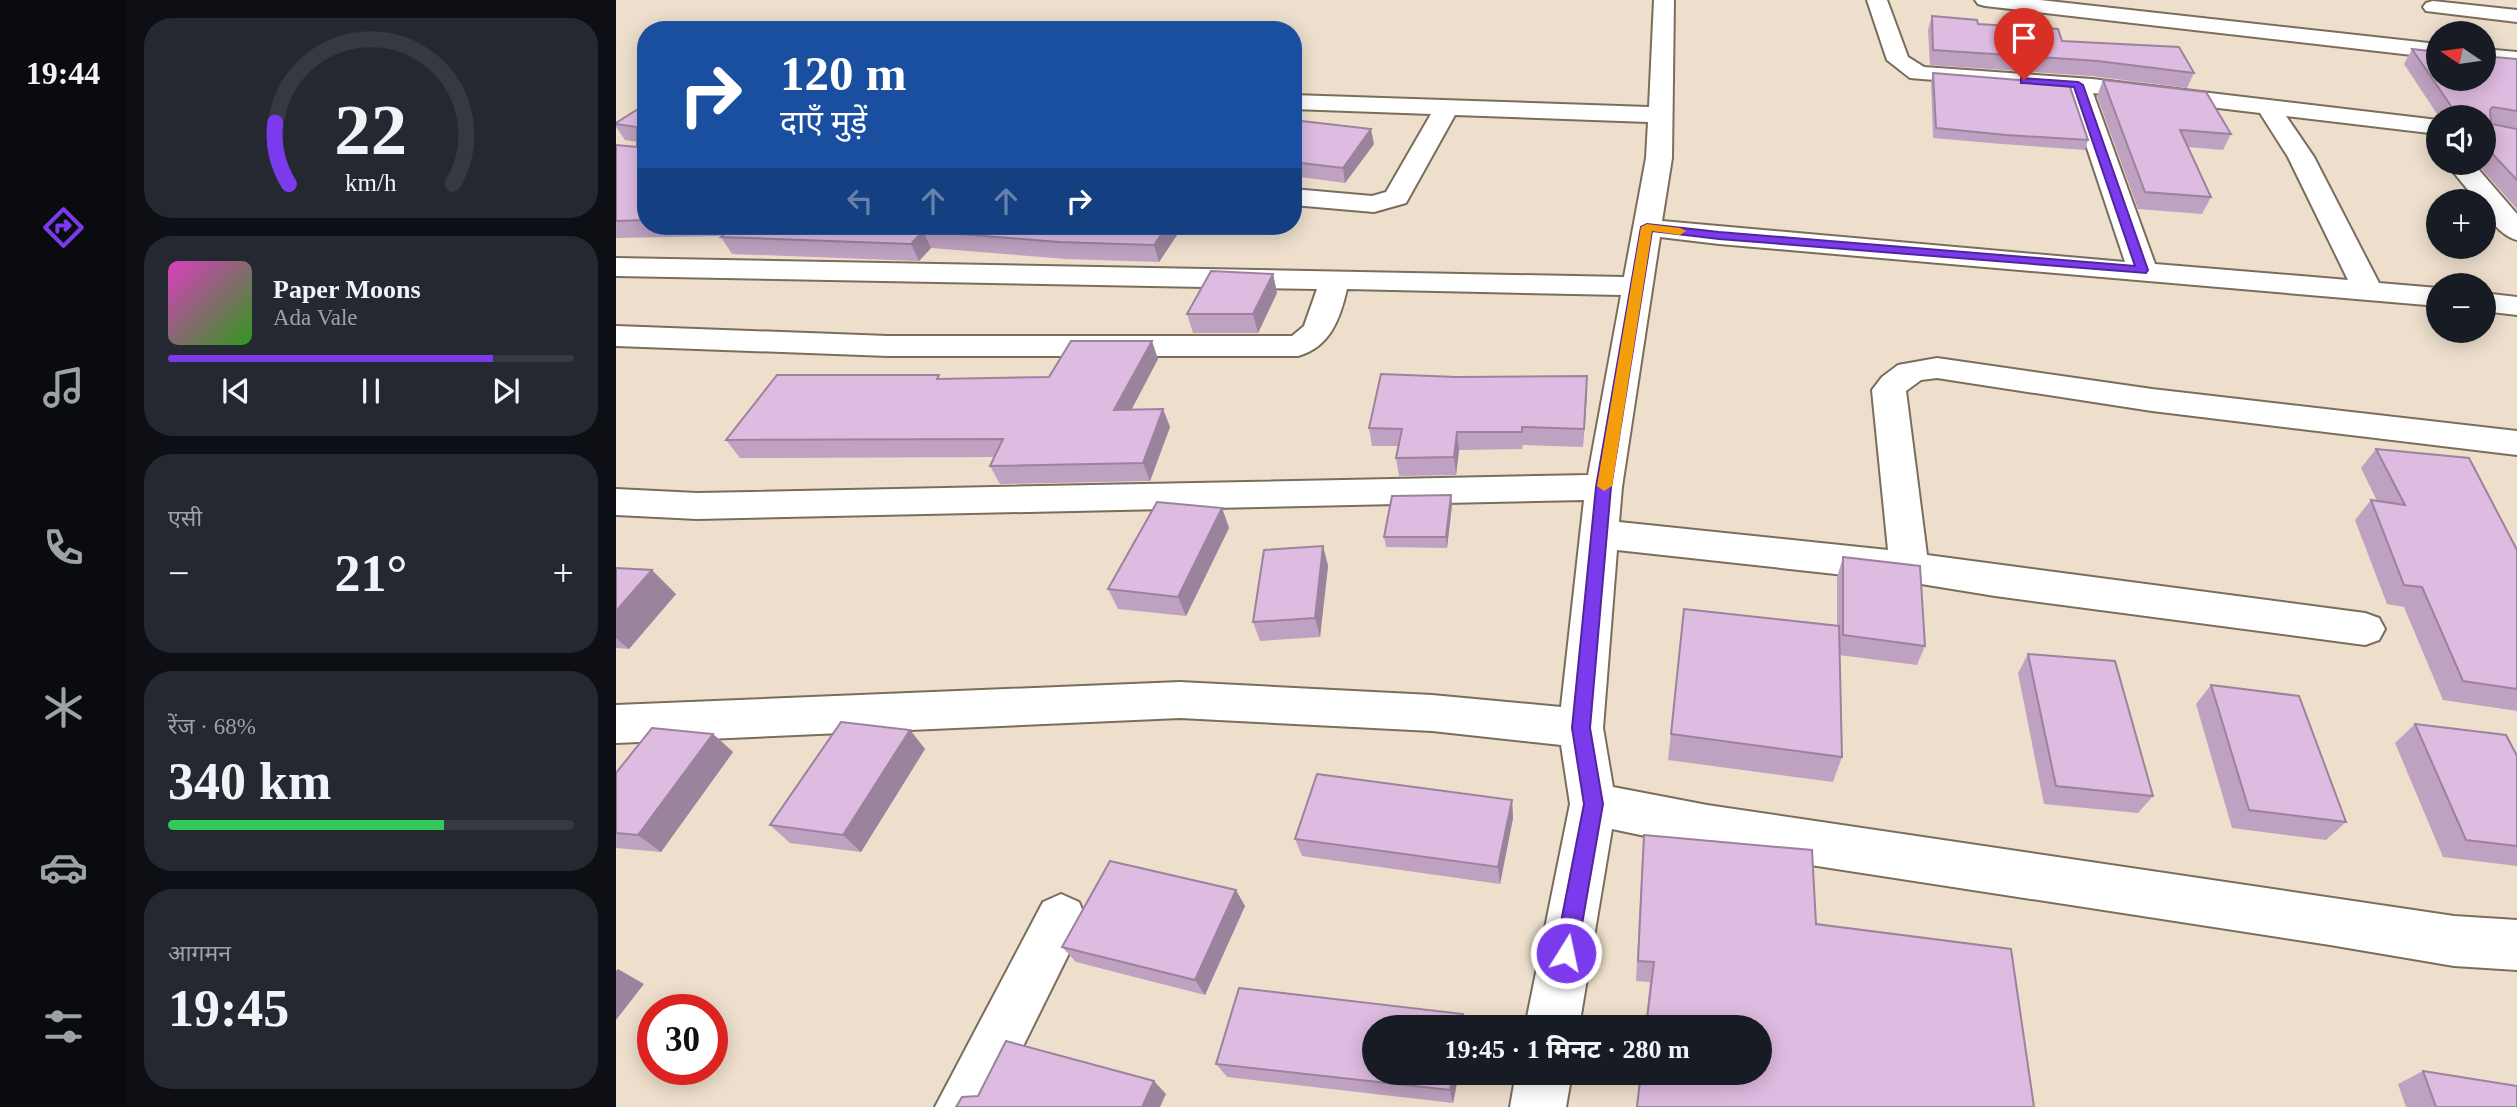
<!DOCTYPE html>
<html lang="hi">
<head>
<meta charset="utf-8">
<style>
	body { margin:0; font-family:"Times New Roman","Noto Sans Devanagari",serif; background:#242831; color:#f1f3f6; height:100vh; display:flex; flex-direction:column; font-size:26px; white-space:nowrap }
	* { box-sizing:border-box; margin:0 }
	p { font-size:23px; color:#9ea1a6 }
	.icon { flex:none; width:38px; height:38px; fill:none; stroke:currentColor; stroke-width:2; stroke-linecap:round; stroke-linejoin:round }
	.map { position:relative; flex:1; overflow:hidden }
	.panel { display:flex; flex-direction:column; gap:18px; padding:18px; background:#0d0f14; width:490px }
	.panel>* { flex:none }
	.banner { position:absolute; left:21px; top:21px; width:665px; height:214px; border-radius:28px; box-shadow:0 4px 18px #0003; background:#1a4fa0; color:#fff; overflow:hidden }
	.needle { width:46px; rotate:283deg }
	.tools { position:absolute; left:1810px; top:21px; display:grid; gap:14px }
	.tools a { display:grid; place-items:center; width:70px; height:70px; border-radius:50%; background:#171b24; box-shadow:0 4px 18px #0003; font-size:35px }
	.speed { position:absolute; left:21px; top:994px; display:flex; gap:14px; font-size:35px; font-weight:700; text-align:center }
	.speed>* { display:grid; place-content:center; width:91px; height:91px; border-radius:50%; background:#171b24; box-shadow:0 4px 18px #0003; line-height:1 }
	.speed .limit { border:10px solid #d22; background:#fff; color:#111 }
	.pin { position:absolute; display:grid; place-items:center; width:60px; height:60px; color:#fff; margin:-72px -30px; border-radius:50% 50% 50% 0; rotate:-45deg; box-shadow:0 0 7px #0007 }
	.pin .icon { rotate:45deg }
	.me { position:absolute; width:77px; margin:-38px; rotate:10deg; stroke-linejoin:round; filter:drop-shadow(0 0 5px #0008) }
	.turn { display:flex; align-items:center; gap:24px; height:147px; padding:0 28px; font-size:32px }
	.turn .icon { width:91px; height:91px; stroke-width:2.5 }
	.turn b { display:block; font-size:49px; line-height:60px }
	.lanes { display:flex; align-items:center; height:66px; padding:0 28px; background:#0003; justify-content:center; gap:35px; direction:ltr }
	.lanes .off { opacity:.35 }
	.big { font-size:52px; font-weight:700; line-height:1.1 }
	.panel .card { flex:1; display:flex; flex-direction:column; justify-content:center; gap:10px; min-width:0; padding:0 24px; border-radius:28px; background:#242831 }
	.panel .dial { align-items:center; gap:0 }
	.dial svg { height:182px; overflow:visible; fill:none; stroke:#363941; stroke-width:7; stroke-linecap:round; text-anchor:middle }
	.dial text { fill:#f1f3f6; stroke:none }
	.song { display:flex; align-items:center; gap:21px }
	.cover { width:84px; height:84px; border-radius:10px; background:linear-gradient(135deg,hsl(310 70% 55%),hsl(110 70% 35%)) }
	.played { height:7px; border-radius:4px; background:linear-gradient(90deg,#7c3aed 80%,#363941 80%) }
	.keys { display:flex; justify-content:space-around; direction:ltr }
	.heat { display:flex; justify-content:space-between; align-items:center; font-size:38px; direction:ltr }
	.charge { height:10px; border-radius:5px; background:linear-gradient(90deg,#34c759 68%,#363941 0) }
	.trip { position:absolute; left:746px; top:1015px; width:410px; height:70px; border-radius:35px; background:#171b24; box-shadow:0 4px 18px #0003; font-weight:700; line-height:70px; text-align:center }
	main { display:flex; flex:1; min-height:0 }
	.tabs { display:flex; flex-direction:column; width:126px; justify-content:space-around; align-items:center; background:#090b0e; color:#9ea1a6 }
	.tabs .icon { width:49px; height:49px }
	.tabs .on { color:#7c3aed }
	.tabs b { font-size:32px; color:#f1f3f6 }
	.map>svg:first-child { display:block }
</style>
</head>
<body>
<main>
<nav class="tabs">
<b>19:44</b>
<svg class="icon on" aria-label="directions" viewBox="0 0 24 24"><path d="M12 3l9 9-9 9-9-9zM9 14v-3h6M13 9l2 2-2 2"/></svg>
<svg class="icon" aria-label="music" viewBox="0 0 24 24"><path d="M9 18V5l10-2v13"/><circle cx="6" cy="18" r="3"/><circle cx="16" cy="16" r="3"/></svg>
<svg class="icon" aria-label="phone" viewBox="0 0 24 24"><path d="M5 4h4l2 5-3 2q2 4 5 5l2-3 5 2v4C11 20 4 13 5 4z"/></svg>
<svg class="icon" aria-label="climate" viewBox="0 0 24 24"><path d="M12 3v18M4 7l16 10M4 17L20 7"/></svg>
<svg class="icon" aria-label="car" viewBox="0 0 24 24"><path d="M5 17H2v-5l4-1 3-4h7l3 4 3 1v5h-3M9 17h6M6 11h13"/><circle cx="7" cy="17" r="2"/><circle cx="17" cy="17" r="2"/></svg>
<svg class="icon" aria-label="filters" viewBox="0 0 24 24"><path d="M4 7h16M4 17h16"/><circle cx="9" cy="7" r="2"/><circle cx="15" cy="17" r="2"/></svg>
</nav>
<section class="panel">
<div class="card dial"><svg viewBox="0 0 100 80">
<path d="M14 69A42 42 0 1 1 86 69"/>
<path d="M14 69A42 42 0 0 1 8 42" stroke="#7c3aed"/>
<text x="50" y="56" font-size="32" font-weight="700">22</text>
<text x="50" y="72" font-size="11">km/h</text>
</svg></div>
<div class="card">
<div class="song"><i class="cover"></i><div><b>Paper Moons</b><p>Ada Vale</p></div></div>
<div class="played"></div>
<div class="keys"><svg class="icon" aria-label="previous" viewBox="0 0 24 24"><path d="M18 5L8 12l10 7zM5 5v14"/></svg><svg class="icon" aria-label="pause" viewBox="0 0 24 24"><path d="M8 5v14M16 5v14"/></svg><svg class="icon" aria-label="next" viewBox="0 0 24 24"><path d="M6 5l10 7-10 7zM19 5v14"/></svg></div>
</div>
<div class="card"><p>एसी</p>
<div class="heat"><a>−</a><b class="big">21°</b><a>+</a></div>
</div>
<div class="card"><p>रेंज · 68%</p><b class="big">340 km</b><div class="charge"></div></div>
<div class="card"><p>आगमन</p><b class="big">19:45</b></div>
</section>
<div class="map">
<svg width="1901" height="1107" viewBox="0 0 1901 1107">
	<rect width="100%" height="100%" fill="#eedfcc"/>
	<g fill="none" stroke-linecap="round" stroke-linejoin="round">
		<g stroke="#7a6d5c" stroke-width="4">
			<g id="minor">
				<path d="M1038 0H1058L1056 158 1046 221 1509 262 1452 91 1294 78 1271 60 1251 0H1271L1292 57 1308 67 1476 79 1822 120V134L1670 116 1698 157 1763 283 1822 288V306L1103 244 1044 237 1006 487 1003 522 1272 550 1256 390 1266 377 1282 365 1321 358 1536 389 1901 431V455L1536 411 1321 378 1305 380 1290 391 1311 555 1749 613 1763 618 1769 629 1763 640 1749 645 1379 596 1293 582 1001 550 987 728 997 787 1091 805 1838 916 1901 920V970L1838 966 1714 945 1091 849 996 829 963 1027H909L954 804 945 745 816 731 564 718 0 743V705L564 682 816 695 945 707 968 500 81 519 0 515V489L81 493 972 475 1005 295 731 289C724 319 714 347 682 356H272L0 346V326L272 336H676L688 326 701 289 0 276V258L1008 277 1030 158 1032 122 839 115 790 203 758 212 677 205V189L756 196 770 192 815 114 677 109V95L1033 107ZM1477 93 1644 113 1672 157 1732 280 1539 264Z"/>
				<path d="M1817 1 1901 10V22L1810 11 1807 7 1810 3Z"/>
				<path d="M1830 163H1857L1901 214V240C1887 237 1867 216 1867 201H1861Z"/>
				<path d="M1867 293 1901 297V315L1867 311Z"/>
				<path d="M445 894 463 902 470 919 377 1107H319L427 902Z"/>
				<path d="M900 1073H956L950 1107H894Z"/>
			</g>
		</g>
		<g stroke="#7a6d5c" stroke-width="4">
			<g id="tertiary">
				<path d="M1359 0H1424L1822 44V58L1369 6 1362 4Z"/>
				<path d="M1867 49 1901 52V66L1867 63Z"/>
			</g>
		</g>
		<use href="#minor" fill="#fff" fill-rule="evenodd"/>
		<use href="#tertiary" fill="#fff" fill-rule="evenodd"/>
	</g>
	<g fill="#bfa1c1">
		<path d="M1316 16 1362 24 1578 73 1571 88 1476 76 1314 65 1312 30Z"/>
		<path d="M1796 49 1901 59V128L1875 124 1901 129V209L1860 163H1867V117H1823L1788 64Z"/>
		<path d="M1317 73 1472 140 1469 150 1386 144 1317 138 1315 82Z"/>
		<path d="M1487 80 1615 134 1607 150 1572 147 1595 197 1586 214 1522 209 1481 96Z"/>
		<path d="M30 104V226H567L543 262 450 259 315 248 303 261 116 254 105 237 106 236 0 238V145L21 147V142L9 140 0 127V123Z"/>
		<path d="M677 120 758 144 729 183 677 176Z"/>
		<path d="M657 274 661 293 642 333H577L571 314Z"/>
		<path d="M542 359 515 409H547L554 427 534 481 384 484 374 466 378 457 124 458 110 440 325 379 433 377Z"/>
		<path d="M971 394 967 447 907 445 906 449 843 450 840 475 783 476 780 458 782 446H756L753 428Z"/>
		<path d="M1760 449 1901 550V711L1827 700 1788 607 1771 604 1739 520 1755 500 1761 501 1745 468Z"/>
		<path d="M835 495 836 505 831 548 770 547 768 537Z"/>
		<path d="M606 508 613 528 570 616 502 609 492 589Z"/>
		<path d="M707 546 712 566 704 637 644 641 637 622Z"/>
		<path d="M1227 557 1309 646 1301 665 1223 655 1226 757 1217 782 1052 760 1068 609 1221 626V577Z"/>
		<path d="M0 568 60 594 13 649 0 648Z"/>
		<path d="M1412 654 1537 796 1522 813 1428 804 1402 673Z"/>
		<path d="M1595 685 1730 822 1710 840 1616 828 1580 704Z"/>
		<path d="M1799 724 1901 756V866L1827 857 1779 743Z"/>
		<path d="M294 730 309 749 245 852 174 843 154 825Z"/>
		<path d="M97 734 117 752 45 852 0 848V773Z"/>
		<path d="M896 800 897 818 884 884 686 856 679 839Z"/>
		<path d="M1028 835 1200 924 1418 1107H1020L1024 1073H1143V1027H1029L1034 982 1020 981 1026 858Z"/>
		<path d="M629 906 589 995 460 962 446 947Z"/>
		<path d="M623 988 847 1014 850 1027H758V1073H843L837 1103 611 1077 600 1064Z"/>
		<path d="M1807 1071 1901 1107H1790L1782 1084Z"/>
	</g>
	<g fill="#9b839d">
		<path d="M755 129 758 144 729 183 727 168Z"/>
		<path d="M551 226H567L543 262 538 245Z"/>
		<path d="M307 231 315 248 303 261 295 244Z"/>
		<path d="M657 274 661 293 642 333 637 314Z"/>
		<path d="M536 341 542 359 506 428 498 410Z"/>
		<path d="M971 376V394L967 447 968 429Z"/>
		<path d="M547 409 554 427 534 481 527 463Z"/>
		<path d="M841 432 843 450 840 475 838 457Z"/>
		<path d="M835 495 836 505 831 548 830 537Z"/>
		<path d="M606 508 613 528 570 616 562 597Z"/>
		<path d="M707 546 712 566 704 637 699 618Z"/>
		<path d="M36 570 60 594 13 649 0 638V611Z"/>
		<path d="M294 730 309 749 245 852 227 835Z"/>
		<path d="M97 734 117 752 45 852 22 835Z"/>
		<path d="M896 800 897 818 884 884 882 867Z"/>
		<path d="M620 890 629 906 589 995 579 980Z"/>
		<path d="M2 969 28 984 0 1020V971Z"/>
		<path d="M847 1014 850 1027H845Z"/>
		<path d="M837 1073H843L837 1103 834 1090Z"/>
		<path d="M538 1081 550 1094 544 1107H526Z"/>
	</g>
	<g fill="#debbe0" stroke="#9b839d" stroke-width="2">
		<path d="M1316 16 1361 20 1362 24 1442 29 1446 41 1563 47 1578 73 1482 61 1317 50Z"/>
		<path d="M153 27 254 30H148Z"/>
		<path d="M1796 49 1822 52V79H1867V56L1901 59V111L1877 107 1874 110 1875 124 1901 129V180L1869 146H1867V117H1842L1833 103Z"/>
		<path d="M1317 73 1453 84 1472 140 1390 135 1320 128Z"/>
		<path d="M1487 80 1590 92 1615 134 1564 130 1595 197 1529 192Z"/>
		<path d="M30 104V220L0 221V145L21 147V127L0 124V123Z"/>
		<path d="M677 120 755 129 727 168 677 162Z"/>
		<path d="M117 226H551L538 245 443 242 307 231 295 244 105 237Z"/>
		<path d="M595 271 657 274 637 314H571Z"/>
		<path d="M455 341H536L498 410 547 409 527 463 374 466 387 439 110 440 161 375H323L321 379 433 377Z"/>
		<path d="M765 374 840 377 971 376 968 429 906 427V432H841L838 457 780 458 786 429 753 428Z"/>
		<path d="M1760 449 1853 458 1901 550V689L1847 681 1806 587 1788 585 1755 500 1789 505Z"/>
		<path d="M835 495 830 537H768L776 496Z"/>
		<path d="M541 502 606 508 562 597 492 589Z"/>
		<path d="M707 546 699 618 637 622 648 550Z"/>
		<path d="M1227 557 1304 566 1309 646 1227 635Z"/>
		<path d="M0 568 36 570 0 611Z"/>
		<path d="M1068 609 1223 626 1226 757 1055 734Z"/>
		<path d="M1412 654 1499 661 1537 796 1440 786Z"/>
		<path d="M1595 685 1683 696 1730 822 1633 810Z"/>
		<path d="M225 722 294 730 227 835 154 825Z"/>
		<path d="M1799 724 1890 735 1901 756V846L1850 840Z"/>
		<path d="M36 728 97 734 22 835 0 833V773Z"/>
		<path d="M701 774 896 800 882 867 679 839Z"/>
		<path d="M1028 835 1196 850 1200 924 1395 949 1418 1107H1021L1025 1073H1143V1027H1030L1038 962 1022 961Z"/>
		<path d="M494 861 620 890 579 980 446 947Z"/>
		<path d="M623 988 847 1014 845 1027H758V1073H837L834 1090 600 1064Z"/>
		<path d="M390 1041 538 1081 526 1107H340L346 1097 362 1096Z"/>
		<path d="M1807 1071 1901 1086V1107H1820Z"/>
	</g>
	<path fill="#7c3aed" stroke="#51269a" stroke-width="2" d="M1405 78 1462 82 1467 85 1532 270 1530 273 1103 239 1036 231 995 487 974 728 987 804 961 953 957 960 950 963 942 960 939 953 968 804 956 728 980 487 1025 227 1031 224 1103 232 1519 266 1458 87 1408 83H1405Z"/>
	<path fill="#f59e0b" d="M1031 224 1064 228 1070 231 1064 235 1036 231 996 486 988 491 981 486 1025 227Z"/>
</svg>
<div class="tools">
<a><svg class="needle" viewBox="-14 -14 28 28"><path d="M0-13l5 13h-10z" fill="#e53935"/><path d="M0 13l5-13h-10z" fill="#9ea1a6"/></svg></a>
<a><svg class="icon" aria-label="sound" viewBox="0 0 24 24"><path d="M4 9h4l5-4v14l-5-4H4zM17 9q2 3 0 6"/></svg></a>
<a>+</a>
<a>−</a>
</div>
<div class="speed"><div class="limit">30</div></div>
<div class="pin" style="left:1408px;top:80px;background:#d93025"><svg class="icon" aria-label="arrive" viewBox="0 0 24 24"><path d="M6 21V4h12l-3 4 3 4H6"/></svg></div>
<svg class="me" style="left:950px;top:953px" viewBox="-20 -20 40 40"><circle r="17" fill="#7c3aed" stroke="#fff" stroke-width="3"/><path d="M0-11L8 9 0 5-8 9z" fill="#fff"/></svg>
<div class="trip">19:45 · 1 मिनट · 280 m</div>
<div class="banner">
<div class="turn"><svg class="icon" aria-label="right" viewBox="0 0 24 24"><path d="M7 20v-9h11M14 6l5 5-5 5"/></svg><div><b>120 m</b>दाएँ मुड़ें</div></div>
<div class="lanes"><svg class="icon off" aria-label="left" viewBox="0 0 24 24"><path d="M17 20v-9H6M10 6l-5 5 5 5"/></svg><svg class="icon off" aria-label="ahead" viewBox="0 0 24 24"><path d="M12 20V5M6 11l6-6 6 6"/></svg><svg class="icon off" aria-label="ahead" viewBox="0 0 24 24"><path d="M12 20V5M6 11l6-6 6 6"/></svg><svg class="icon" aria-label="right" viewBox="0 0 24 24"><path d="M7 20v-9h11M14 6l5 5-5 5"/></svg></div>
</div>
</div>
</main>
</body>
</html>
